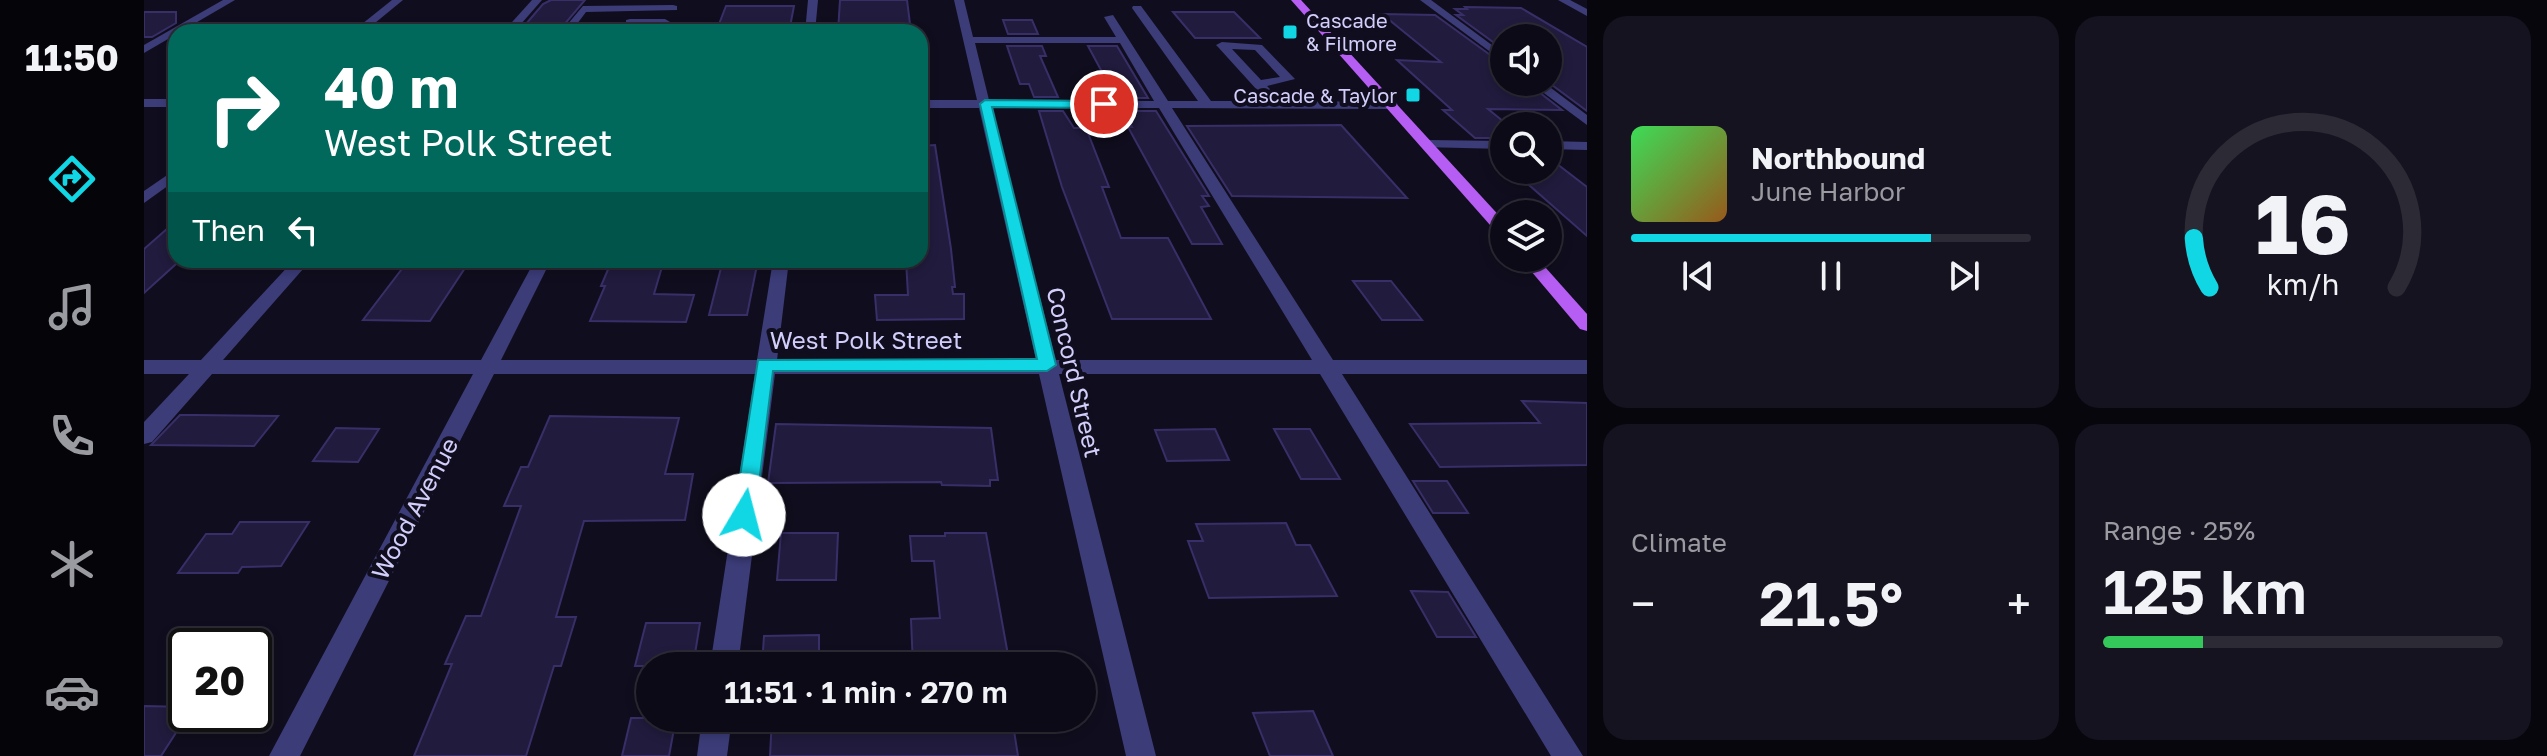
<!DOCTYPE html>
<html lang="en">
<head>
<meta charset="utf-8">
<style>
	body { margin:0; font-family:"Golos Text",sans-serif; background:#15131f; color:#f1f3f6; height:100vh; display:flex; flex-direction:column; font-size:30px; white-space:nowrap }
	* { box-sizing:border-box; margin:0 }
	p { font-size:26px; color:#9a9aa1 }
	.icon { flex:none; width:44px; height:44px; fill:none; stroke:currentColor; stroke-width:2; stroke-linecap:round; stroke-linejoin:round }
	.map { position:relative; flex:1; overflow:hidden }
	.details { display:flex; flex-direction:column; gap:16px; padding:16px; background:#07060c; width:960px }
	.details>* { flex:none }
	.guide { position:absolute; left:24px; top:24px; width:760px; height:244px; border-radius:24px; box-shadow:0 4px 12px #0003,0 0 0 2px #2c2b35; background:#00695c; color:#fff; overflow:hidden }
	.fabs { position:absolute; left:1346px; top:24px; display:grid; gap:16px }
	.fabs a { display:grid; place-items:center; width:72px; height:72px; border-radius:50%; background:#0c0a16; box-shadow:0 4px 12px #0003,0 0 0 2px #2c2b35; font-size:40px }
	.speed { position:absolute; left:24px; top:628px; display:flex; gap:16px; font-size:40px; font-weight:700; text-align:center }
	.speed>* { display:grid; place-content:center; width:104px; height:104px; border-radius:50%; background:#0c0a16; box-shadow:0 4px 12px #0003,0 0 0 2px #2c2b35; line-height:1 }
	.speed .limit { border:4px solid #111; border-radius:12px; background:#fff; color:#111 }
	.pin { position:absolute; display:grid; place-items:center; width:68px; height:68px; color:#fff; margin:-34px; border:4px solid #fff; border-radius:50%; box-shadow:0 2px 8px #0007 }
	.me { position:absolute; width:88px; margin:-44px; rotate:8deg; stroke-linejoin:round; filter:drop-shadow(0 0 6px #0008) }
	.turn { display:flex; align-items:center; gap:28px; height:168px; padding:0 24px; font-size:36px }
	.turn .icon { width:104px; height:104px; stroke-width:2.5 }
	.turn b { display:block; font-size:56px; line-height:68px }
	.then { display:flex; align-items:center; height:76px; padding:0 24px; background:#0003; gap:16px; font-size:30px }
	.big { font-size:60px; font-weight:600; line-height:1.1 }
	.details .card { flex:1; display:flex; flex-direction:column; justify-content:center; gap:12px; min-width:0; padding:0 28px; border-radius:24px; background:#15131f }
	.details .dial { align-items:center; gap:0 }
	.dial svg { height:208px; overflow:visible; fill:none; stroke:#2c2b35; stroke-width:7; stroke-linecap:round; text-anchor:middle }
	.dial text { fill:#f1f3f6; stroke:none }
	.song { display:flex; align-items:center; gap:24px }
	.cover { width:96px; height:96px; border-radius:12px; background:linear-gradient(135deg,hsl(130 70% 55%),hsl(30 70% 35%)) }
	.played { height:8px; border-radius:4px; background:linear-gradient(90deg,#11d6e4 75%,#2c2b35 75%) }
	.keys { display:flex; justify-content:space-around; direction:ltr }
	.heat { display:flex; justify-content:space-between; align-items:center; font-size:44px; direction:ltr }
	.charge { height:12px; border-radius:6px; background:linear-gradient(90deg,#34c759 25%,#2c2b35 0) }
	.details .tiles { flex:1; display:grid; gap:16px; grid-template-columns:repeat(2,1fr) }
	.trip { position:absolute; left:492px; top:652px; width:460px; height:80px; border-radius:40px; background:#0c0a16; box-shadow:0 4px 12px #0003,0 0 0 2px #2c2b35; font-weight:600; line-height:80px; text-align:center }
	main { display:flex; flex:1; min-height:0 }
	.menu { display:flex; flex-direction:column; width:144px; justify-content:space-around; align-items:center; background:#050409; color:#9a9aa1 }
	.menu .icon { width:56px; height:56px }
	.menu .current { color:#11d6e4 }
	.menu b { font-size:36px; color:#f1f3f6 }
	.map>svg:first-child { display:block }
</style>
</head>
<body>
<main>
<nav class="menu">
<b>11:50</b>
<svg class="icon current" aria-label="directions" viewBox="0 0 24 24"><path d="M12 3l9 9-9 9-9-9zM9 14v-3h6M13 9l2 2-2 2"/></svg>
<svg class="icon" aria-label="music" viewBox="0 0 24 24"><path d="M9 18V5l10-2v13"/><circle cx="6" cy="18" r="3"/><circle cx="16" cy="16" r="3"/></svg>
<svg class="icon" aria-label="phone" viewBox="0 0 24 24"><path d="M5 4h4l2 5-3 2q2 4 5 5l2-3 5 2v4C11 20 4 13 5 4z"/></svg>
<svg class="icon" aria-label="climate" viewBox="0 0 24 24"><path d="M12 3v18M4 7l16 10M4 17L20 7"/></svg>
<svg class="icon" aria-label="car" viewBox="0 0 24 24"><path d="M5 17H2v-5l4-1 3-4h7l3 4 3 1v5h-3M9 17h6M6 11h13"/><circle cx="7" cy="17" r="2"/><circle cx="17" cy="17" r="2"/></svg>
</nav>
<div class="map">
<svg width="1443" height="756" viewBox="0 0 1443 756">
	<rect width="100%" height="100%" fill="#100e1e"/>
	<g fill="#211b3d" stroke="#382f68" stroke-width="2">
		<path d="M407 0H441L414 32H375L399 4Z"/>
		<path d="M696 0H763L767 32H694Z"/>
		<path d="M582 6H650L645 32H572Z"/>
		<path d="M1321 7 1377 8 1443 47V111L1404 82V38H1360V50L1312 15H1319L1311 9H1323Z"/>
		<path d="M0 12H32V23L8 37H0Z"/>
		<path d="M1029 12H1090L1116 38H1051Z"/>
		<path d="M1238 14 1291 15 1360 65V82H1382L1418 110 1344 109 1365 126H1360V138H1331L1299 110H1308L1253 60 1297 62Z"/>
		<path d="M859 20H888L894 34H864Z"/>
		<path d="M863 46H898L902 56H896L914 97H890L885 84H876Z"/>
		<path d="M944 46H973L1004 98H972Z"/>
		<path d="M895 111H919L930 128H942L965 187H958L977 238H1024L1067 319H968L918 187Z"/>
		<path d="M979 111H1012L1065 196H1058L1065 206 1057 207 1078 244H1048L984 127H988Z"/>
		<path d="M1197 125 1263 198 1088 196 1043 126Z"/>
		<path d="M791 145 807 249 811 287H808L809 294H820V319L733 320 731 295H764L762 260H776V146Z"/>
		<path d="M1404 157 1443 187V236L1368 170H1404Z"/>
		<path d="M32 221V264L0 293V249Z"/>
		<path d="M468 260H520L510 294 550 295 542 322 446 321 461 286H457Z"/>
		<path d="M579 260H614L603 315H565Z"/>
		<path d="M264 261 325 262 286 321 219 320Z"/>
		<path d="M1209 281H1247L1278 320H1238Z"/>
		<path d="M1378 401 1443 403V465L1296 467 1266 424 1396 423Z"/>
		<path d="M36 415H51L134 416 110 446 7 445Z"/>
		<path d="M406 416 535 418 521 474H549L541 520 440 521 412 617H432L417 666H410L382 756H270L308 664H301L322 616H337L377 506H360L377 467H384Z"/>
		<path d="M632 424 847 428 854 480H846V486L798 485 797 482 624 483Z"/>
		<path d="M192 428 235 429 214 462 169 461Z"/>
		<path d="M1071 429 1085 460 1023 461 1011 430Z"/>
		<path d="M1130 429H1166L1196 479H1157Z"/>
		<path d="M1269 481H1303L1324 513H1289Z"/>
		<path d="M96 522H165L137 566 98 567 94 573H34L62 534H88Z"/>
		<path d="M1142 523 1152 545H1166L1193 596 1065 598 1044 541H1059L1052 524Z"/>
		<path d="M637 533H694L692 580H633Z"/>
		<path d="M801 533H842L866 666H769L767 619 796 618 790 561H768L766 536H801Z"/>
		<path d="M1267 591 1304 592 1332 637H1293Z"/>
		<path d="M502 623H556L549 666H491Z"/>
		<path d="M675 635V666H618L620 636Z"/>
		<path d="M0 706 42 707 44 714 17 756H0Z"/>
		<path d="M1169 711 1189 756H1126L1109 713Z"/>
		<path d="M487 718H532L525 756H478Z"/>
		<path d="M628 718H868L874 756H626Z"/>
	</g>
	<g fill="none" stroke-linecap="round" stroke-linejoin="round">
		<g fill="#3c3c79" fill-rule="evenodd">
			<path d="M79 0H91L0 53V45Z"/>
			<path d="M248 0H259L220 32H208Z"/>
			<path d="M388 0H398L370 32H359Z"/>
			<path d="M664 0H674L671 32H661Z"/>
			<path d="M810 0H820L829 37H972L960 17 969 15 1024 101H1054L988 8 989 6H997L1067 101H1123L1074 47 1072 45 1078 42 1118 45 1151 79 1123 86 1137 101 1252 102 1254 105 1248 109 1028 108 1189 360H1443V374H1198L1439 756H1407L1176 374H915L1012 756H982L895 374H631L594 666H566L611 374H350L156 756H125L329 374H68L8 442 0 444V422L45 374H0V360H57L150 260H167L79 360H337L391 260H407L357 360H613L629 260H645L633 360H892L835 108H776V100H833ZM831 43H976L1010 101 845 100ZM1088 49 1111 50 1136 77 1117 80ZM847 108H1015L1168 360H912Z"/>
			<path d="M1276 0H1287L1360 54V62Z"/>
			<path d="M1414 0H1426L1443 9V16Z"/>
			<path d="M529 5 533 6V10L442 12 427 32H417L439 6Z"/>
			<path d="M486 19H521L526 22 521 25 482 24V20Z"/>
			<path d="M1385 82H1399L1443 115V125Z"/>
			<rect x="0" y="99" width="32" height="8"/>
			<path d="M1283 140 1360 141V149L1278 147 1276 144Z"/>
			<path d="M1404 141 1443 142V150L1404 149Z"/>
			<path d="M32 169V180L0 203V191Z"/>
			<path d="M558 718H588L583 756H553Z"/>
		</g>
		<g fill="#b65ef3" fill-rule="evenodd">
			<path d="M1147 0H1157L1360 221V236L1354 234Z"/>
			<path d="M1376 258H1393L1443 314V331L1436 329Z"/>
		</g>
	</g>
	<path fill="#11d6e4" stroke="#0b8b94" stroke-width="2" d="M841 100 960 101 966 104 960 108 848 107 912 365 903 371H629L611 515 608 521 600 524 593 521 590 515 614 360 893 359 836 104Z"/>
	<g fill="#11d6e4" stroke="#100e1e" stroke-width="3">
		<rect x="1138" y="24" width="16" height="16" rx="4"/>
		<rect x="1261" y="87" width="16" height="16" rx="4"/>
	</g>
	<g text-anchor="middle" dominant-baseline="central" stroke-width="8" stroke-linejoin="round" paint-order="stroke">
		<g font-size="20" fill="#d2cefb" stroke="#100e1e" text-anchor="start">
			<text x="1162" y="20">Cascade<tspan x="1162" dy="23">&amp; Filmore</tspan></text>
			<text x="1253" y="95" text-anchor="end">Cascade &amp; Taylor</text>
		</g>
		<g font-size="24" fill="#d2cefb" stroke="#100e1e">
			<text x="722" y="339">West Polk Street</text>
			<text transform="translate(931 372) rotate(77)">Concord Street</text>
			<text transform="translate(270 508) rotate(-62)">Wood Avenue</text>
		</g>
	</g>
</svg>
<div class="fabs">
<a><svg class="icon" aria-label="sound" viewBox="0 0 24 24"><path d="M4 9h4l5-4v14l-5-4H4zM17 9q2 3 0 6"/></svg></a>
<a><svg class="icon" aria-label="search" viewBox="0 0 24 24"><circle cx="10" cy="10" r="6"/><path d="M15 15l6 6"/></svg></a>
<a><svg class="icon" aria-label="layers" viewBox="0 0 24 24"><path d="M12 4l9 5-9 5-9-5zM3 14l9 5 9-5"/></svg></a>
</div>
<div class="speed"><div class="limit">20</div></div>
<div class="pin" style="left:960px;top:104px;background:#d93025"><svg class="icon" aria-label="arrive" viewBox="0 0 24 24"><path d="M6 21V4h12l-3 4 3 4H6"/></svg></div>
<svg class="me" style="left:600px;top:515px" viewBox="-20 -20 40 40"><circle r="19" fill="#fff"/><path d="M0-13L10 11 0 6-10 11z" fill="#11d6e4"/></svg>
<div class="trip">11:51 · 1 min · 270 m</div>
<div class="guide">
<div class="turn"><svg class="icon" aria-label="right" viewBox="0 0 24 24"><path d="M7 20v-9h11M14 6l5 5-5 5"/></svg><div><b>40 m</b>West Polk Street</div></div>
<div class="then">Then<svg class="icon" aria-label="left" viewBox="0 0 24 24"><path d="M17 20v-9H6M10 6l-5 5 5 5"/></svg></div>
</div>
</div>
<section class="details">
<div class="tiles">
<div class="card">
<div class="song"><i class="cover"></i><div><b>Northbound</b><p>June Harbor</p></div></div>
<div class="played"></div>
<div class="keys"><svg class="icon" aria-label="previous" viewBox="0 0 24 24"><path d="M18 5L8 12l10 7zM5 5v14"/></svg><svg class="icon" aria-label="pause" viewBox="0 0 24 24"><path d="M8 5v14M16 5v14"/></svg><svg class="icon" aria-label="next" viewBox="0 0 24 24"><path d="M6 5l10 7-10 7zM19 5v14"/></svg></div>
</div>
<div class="card dial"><svg viewBox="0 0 100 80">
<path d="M14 69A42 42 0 1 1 86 69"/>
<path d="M14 69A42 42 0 0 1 8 50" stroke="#11d6e4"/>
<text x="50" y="56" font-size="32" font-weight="700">16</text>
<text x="50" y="72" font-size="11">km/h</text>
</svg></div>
<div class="card"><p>Climate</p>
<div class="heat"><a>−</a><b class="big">21.5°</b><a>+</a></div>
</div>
<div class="card"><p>Range · 25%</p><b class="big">125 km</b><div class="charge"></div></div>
</div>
</section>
</main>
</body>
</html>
